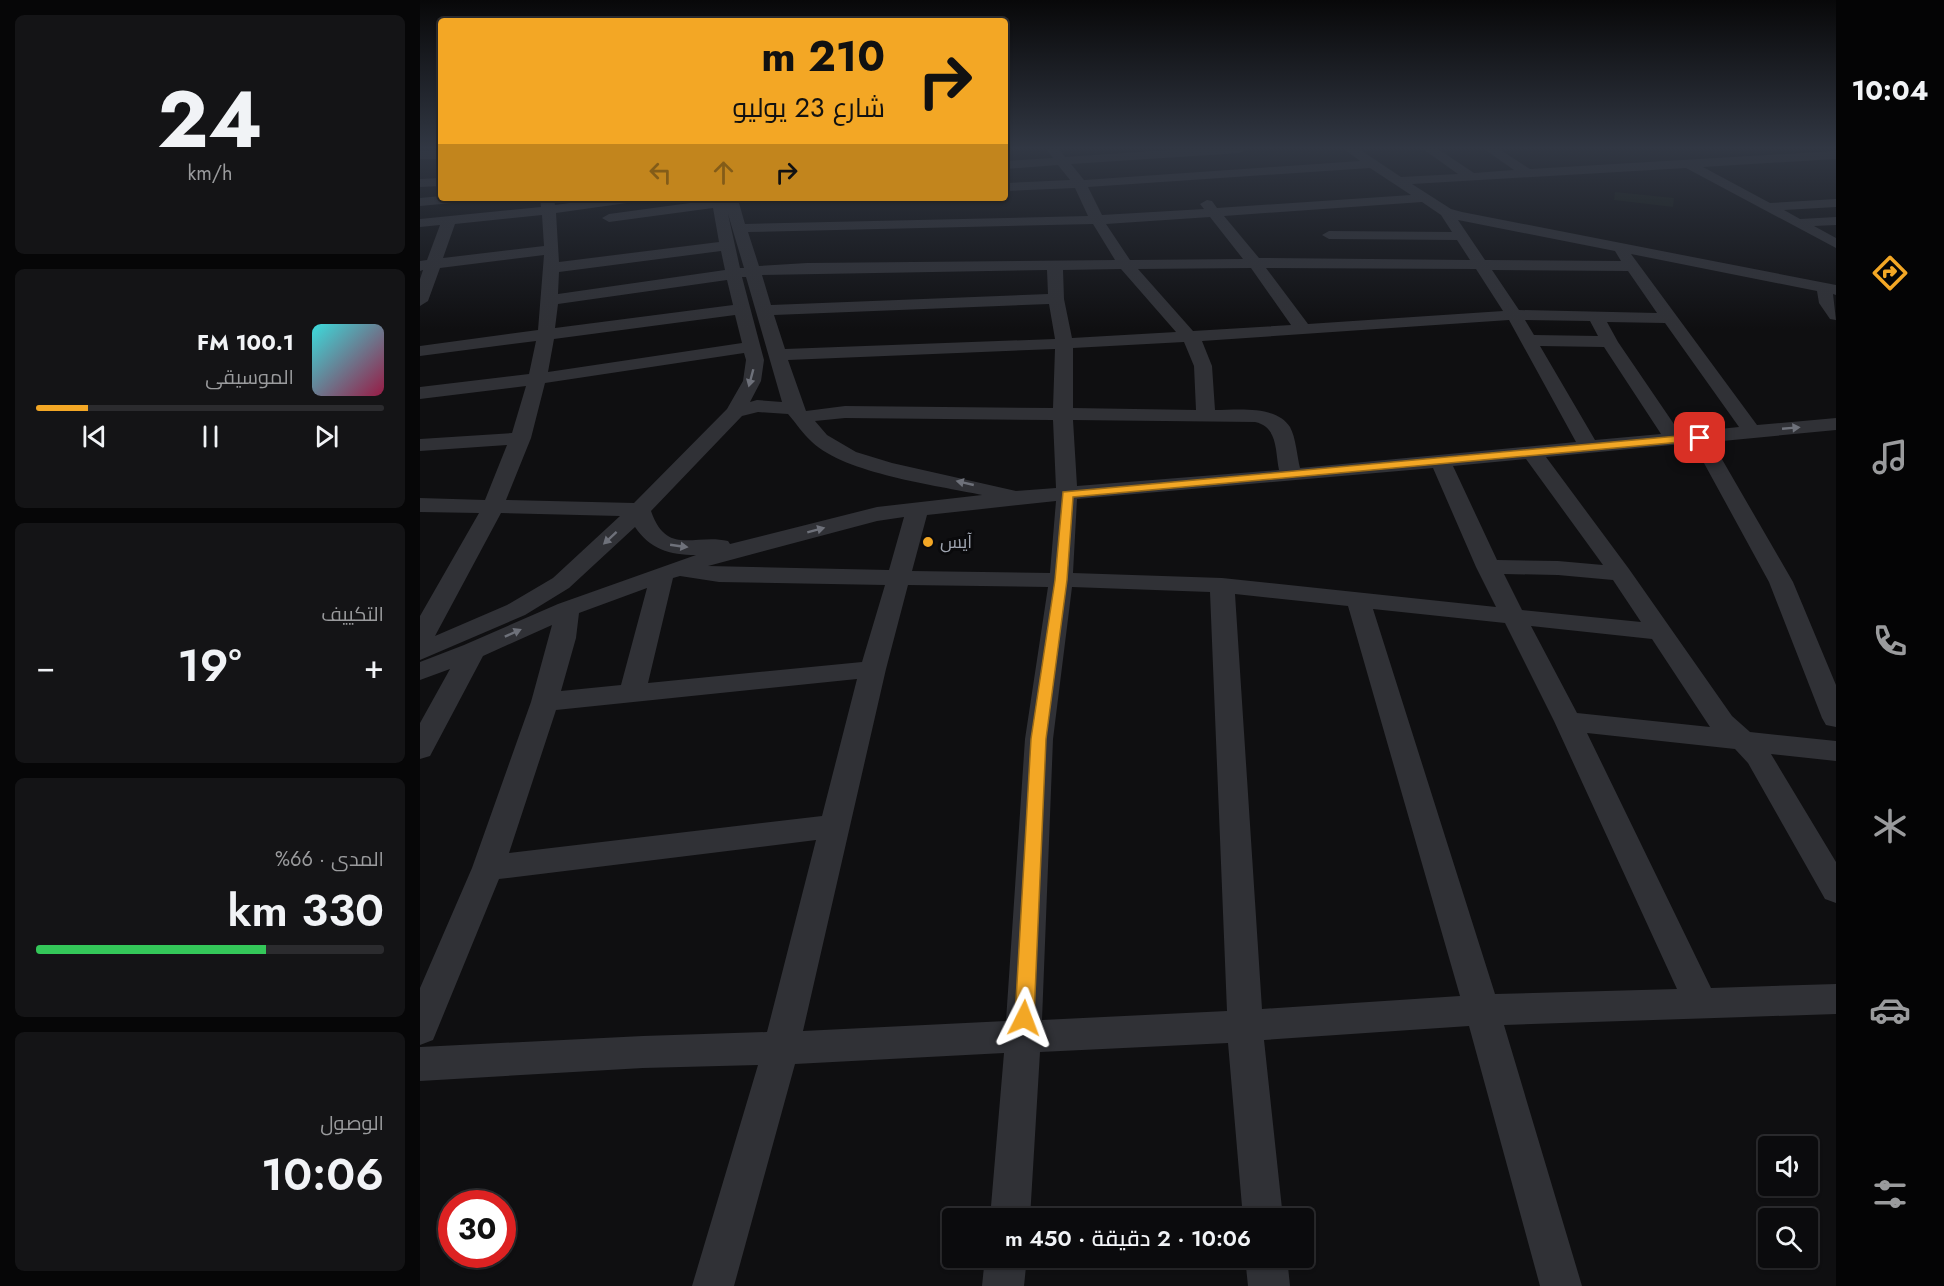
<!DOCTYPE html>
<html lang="ar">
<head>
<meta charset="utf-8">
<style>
	body { margin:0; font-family:Jost,Cairo,sans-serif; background:#141416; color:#f1f3f6; direction:rtl; height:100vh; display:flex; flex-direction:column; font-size:22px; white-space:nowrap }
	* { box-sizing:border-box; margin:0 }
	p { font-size:20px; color:#9a9b9d }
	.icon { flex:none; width:33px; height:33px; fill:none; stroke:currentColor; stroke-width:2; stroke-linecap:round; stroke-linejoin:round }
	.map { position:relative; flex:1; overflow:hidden; direction:ltr }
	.details { display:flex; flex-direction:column; gap:15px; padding:15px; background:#060607; width:420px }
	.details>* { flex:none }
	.banner { position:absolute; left:18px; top:18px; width:570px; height:183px; border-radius:6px; box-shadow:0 2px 4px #0004,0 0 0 2px #2b2b2e; direction:rtl; background:#f3a725; color:#111; overflow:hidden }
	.fabs { position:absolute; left:1338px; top:1136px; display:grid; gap:12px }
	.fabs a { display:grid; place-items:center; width:60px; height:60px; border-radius:6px; background:#0b0b0d; box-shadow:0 2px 4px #0004,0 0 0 2px #2b2b2e; font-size:30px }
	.speed { position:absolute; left:18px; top:1190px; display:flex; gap:12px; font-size:30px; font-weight:700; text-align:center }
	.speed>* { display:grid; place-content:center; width:78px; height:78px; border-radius:50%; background:#0b0b0d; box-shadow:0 2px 4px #0004,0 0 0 2px #2b2b2e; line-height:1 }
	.speed .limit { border:9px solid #d22; background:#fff; color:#111 }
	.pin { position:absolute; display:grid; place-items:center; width:51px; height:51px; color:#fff; margin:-26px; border-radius:12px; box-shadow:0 3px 9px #0006 }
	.me { position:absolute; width:66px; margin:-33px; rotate:3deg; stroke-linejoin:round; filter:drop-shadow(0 0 4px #0008) }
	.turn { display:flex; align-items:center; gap:21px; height:126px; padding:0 24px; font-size:27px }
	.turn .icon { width:78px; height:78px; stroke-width:2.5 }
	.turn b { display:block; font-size:42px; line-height:51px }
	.lanes { display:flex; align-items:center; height:57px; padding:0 24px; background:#0003; justify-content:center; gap:30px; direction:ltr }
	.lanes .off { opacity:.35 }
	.big { font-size:45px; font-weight:600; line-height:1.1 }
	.details .card { flex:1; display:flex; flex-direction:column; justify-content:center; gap:9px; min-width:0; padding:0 21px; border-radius:9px; background:#141416 }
	.details .dial { align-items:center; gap:0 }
	.dial b { font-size:78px; line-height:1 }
	.song { display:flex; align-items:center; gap:18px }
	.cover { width:72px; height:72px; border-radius:9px; background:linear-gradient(135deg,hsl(180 70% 55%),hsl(340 70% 35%)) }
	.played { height:6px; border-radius:3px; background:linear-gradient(90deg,#f3a725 15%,#2b2b2e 15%) }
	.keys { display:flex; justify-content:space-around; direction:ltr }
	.heat { display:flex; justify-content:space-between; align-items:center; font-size:33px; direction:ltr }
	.charge { height:9px; border-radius:4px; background:linear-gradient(90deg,#34c759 66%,#2b2b2e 0) }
	.trip { position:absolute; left:522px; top:1208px; width:372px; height:60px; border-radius:6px; background:#0b0b0d; box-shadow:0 2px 4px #0004,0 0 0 2px #2b2b2e; font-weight:600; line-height:60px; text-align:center; direction:rtl }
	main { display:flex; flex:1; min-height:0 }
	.dock { display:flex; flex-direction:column; width:108px; justify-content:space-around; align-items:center; background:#040405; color:#9a9b9d }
	.dock .icon { width:42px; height:42px }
	.dock .active { color:#f3a725 }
	.dock b { font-size:27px; color:#f1f3f6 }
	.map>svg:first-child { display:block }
</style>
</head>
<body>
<main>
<nav class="dock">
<b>10:04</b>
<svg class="icon active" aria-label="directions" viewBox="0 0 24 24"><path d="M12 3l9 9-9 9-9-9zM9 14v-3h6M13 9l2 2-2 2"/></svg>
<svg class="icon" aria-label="music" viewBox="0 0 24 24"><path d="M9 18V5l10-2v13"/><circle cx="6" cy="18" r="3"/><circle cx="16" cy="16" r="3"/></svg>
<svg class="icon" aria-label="phone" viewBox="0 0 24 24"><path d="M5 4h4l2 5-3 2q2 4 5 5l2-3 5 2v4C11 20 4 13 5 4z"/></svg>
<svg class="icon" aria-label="climate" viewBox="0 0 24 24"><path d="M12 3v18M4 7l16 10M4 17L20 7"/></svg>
<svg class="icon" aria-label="car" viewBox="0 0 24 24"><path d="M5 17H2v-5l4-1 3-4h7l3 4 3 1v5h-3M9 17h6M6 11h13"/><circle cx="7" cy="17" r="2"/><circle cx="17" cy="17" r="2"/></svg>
<svg class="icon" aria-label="filters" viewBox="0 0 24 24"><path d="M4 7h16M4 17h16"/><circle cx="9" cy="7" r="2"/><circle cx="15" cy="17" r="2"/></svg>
</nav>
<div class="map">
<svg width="1416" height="1286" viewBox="0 0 1416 1286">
	<rect width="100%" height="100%" fill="#0f0f11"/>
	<path fill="#161b16" d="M1195 192 1254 198 1253 207 1194 200Z"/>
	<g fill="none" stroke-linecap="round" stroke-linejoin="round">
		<g fill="#303136" fill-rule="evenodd">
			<path d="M626 149H639L645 157 763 149H826L820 153 651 164 664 180 940 161 924 149H939L981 177 1038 174 1003 149H1018L1054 173 1094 170 1064 149H1079L1110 169 1416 151V159L1283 167 1350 203 1416 199V207L1364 210 1380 219 1416 217V225L1394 226 1416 238V248L1266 168 992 184 1031 209 1042 212 1416 285V295L1413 294 1416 320 1410 319 1399 303 1397 291 1211 254 1337 425 1416 418V430L1292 442 1373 582 1416 685V727L1406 725 1402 718 1349 582 1273 443 1126 457 1209 569 1312 716 1330 732 1416 741V761L1351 754 1416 862V903L1405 899 1328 763 1315 749 1167 733 1291 988 1416 984V1014L1084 1025 1162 1286H1120L1049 1026 844 1040 863 1218H823L808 1043 620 1052 610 1218H570L584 1053 375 1064 314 1286H272L338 1065 223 1068 0 1081V1047L223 1036 347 1032 396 840 79 879 13 1040 0 1045V988L52 868 111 702 132 625 63 656 10 756 0 759V723L30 669 0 680V662L44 645 138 604 276 555C249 555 230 549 215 527L149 588 105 615 0 660V616L59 513 0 512V498L65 500 87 445 0 451V439L92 433 106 386 0 399V387L109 374 116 341 0 356V346L118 330 124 255 20 268 8 301 0 306V279L3 270 0 271V261L7 260 20 225 0 227V219L121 207 120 198H134L135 205 185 198H221L214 202 136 213 139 262 299 242 293 208 189 222 182 218 189 214 292 200 291 198H335L333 201 319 203 325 224 668 216 655 188 585 191V183L650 180 638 165 585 169V161L633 158ZM950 168 991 195 797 208 792 201 787 200 780 204 784 209 682 215 668 187ZM1002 202 1021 215 1032 232 909 231 902 235 909 239 1037 240 1050 260 839 258 804 216ZM308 214 324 268H320ZM122 215 124 246 23 258 35 224ZM790 217 823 259 710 260 686 224ZM1038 220 1195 251 1201 261 1065 260ZM673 224 695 260 387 263 339 266 328 232ZM301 251 305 270 138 294 139 272ZM831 268 871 325 773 331 718 269ZM846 268 1056 269 1083 311 888 324ZM701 269 756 332 652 338 644 299 643 270ZM627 270 628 294 351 305 342 275ZM1072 270 1208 271 1237 313 1099 310ZM322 277H326L362 402 337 400 330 402 341 381 344 360ZM307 280 313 305 135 328 138 304ZM629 304 635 339 365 349 354 315ZM315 315 322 343 128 372 134 339ZM1089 320 1156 442 880 468C877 456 876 438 870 427 856 405 818 410 795 410L792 366 782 341ZM1105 320 1170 321 1178 336 1114 335ZM1187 322 1245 323 1319 427 1260 433 1198 342ZM764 342 774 366 776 410 653 408V348ZM1120 346 1184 347 1241 434 1175 440ZM635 349 633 408 425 406 386 411 368 360ZM324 353 326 360 323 381 307 409 214 503 86 500 111 438 125 383ZM338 412 368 414C376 423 383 434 392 442 426 474 516 485 562 495L457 507 310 544 308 541C275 533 247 557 231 511L322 416ZM425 418 633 420 636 488 596 491 472 463 436 452 407 435 395 421ZM653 420 835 422C858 427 855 450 859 470L657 486ZM1106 459 1183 565 1138 561 1077 560 1033 466ZM1013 468 1056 567 1076 607 802 578 653 573 657 499ZM636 501 630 573 492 571 507 515ZM81 513 200 516 133 578 87 605 15 636ZM484 517 469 570 288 566 457 521ZM1084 574 1138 575 1193 580 1221 622 1102 610ZM260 576 299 582 465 585 442 662 228 683 253 578ZM488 585 628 587 605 739 586 1021 383 1031 466 669ZM652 587 790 592 807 1011 622 1020 633 739ZM227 588 201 685 141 691 156 638 159 613ZM815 594 928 606 1040 996 842 1009ZM953 609 1085 623 1134 721 1257 989 1075 994ZM1111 626 1232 639 1290 727 1157 713ZM437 679 402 816 89 853 136 710Z"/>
			<rect x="0" y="151" width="21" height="8"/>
			<path d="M21 178V186L0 187V179Z"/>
			<path d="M21 196V198H50L43 202 0 206V198Z"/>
			<path d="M565 1257H607L604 1286H562Z"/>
			<path d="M825 1257H867L870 1286H828Z"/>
		</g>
	</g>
	<defs><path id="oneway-solid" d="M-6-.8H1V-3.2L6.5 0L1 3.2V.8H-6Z" transform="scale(1.5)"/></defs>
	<g fill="#6e717a">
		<use href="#oneway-solid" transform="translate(331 378) rotate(105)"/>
		<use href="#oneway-solid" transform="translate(1371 428) rotate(-5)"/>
		<use href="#oneway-solid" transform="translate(545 483) rotate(-167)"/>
		<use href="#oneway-solid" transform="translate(396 530) rotate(-15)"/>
		<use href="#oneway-solid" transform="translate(190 538) rotate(137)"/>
		<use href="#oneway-solid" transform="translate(259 546) rotate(8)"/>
		<use href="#oneway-solid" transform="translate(93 633) rotate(-24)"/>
	</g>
	<linearGradient id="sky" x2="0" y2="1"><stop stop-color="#080809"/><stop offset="0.45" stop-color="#313743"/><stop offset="1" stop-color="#313743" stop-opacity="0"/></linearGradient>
	<rect width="1416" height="329" fill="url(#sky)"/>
	<path fill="#f3a725" stroke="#9e6d18" stroke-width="1.5" d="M1280 434 1283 435V440L653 497 647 580 626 739 614 1018 611 1023 604 1026 597 1023 595 1018 611 739 635 580 643 492Z"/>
	<circle fill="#f3a725" stroke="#0a0a0c" stroke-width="2" cx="508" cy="542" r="6"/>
	<g text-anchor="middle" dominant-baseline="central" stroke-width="6" stroke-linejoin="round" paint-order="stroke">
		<g font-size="18" fill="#a0a6b2" stroke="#0a0a0c" text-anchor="start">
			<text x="520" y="542">آيس</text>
		</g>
	</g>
</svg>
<div class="fabs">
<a><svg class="icon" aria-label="sound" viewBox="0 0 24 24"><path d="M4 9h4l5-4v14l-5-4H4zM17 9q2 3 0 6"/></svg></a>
<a><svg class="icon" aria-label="search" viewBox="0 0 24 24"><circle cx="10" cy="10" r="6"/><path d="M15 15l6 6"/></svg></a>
</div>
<div class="speed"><div class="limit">30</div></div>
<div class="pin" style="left:1280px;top:438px;background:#d93025"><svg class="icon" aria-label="arrive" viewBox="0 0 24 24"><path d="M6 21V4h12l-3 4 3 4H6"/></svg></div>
<svg class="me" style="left:604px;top:1018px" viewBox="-20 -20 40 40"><path d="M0-17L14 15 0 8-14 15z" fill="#f3a725" stroke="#fff" stroke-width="4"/></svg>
<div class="trip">10:06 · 2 دقيقة · 450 m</div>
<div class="banner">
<div class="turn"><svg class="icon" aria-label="right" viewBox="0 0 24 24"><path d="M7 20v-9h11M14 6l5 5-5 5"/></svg><div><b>210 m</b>شارع 23 يوليو</div></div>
<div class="lanes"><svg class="icon off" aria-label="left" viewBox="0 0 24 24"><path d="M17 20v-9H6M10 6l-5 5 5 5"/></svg><svg class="icon off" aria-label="ahead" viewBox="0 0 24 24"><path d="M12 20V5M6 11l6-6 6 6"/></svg><svg class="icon" aria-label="right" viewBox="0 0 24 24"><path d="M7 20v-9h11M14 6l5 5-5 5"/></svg></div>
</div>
</div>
<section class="details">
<div class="card dial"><b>24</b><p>km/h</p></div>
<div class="card">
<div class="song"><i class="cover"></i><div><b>100.1 FM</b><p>الموسيقى</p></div></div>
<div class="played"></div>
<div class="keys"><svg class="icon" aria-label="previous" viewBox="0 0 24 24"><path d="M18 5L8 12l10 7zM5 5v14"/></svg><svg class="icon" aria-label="pause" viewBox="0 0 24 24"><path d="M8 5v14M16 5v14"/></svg><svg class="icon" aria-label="next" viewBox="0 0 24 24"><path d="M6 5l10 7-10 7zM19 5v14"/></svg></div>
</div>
<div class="card"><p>التكييف</p>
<div class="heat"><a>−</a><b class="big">19°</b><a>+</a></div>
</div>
<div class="card"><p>المدى · 66%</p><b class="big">330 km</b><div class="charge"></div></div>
<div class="card"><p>الوصول</p><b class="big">10:06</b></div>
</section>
</main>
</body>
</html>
